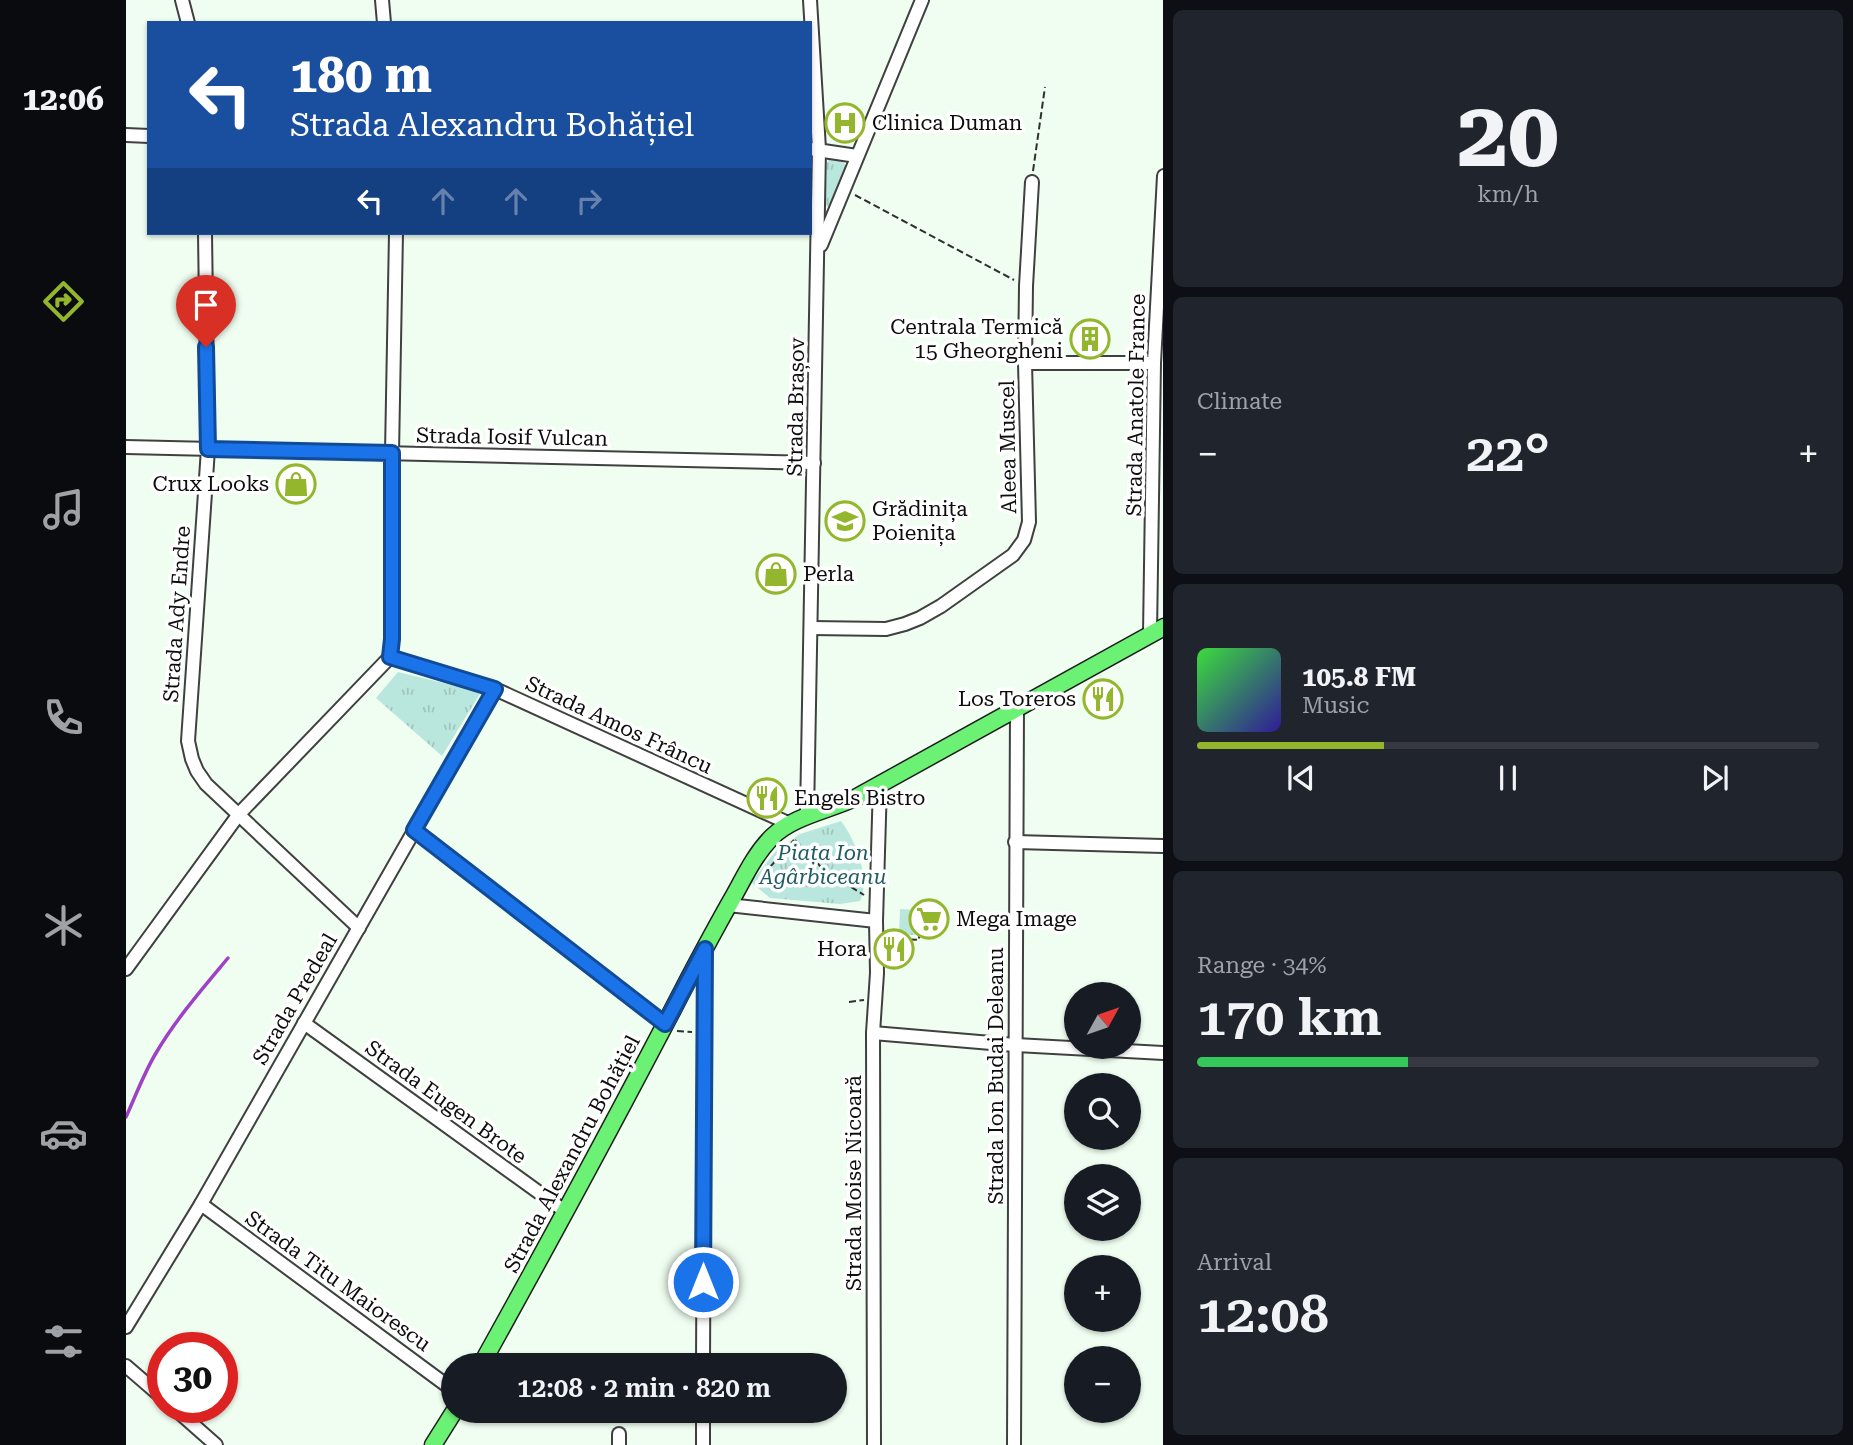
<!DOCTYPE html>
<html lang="en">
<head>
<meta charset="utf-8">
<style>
	body { margin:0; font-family:"Roboto Serif",serif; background:#20242c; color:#f1f3f6; height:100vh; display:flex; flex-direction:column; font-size:26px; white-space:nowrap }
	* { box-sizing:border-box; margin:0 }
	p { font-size:23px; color:#9ea1a6 }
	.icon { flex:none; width:38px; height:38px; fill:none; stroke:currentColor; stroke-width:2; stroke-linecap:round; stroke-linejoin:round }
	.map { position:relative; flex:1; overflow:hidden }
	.details { display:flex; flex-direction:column; gap:10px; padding:10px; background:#0d0f14; width:690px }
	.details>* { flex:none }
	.banner { position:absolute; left:21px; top:21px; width:665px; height:214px; border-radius:0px; box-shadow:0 2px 5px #0004; background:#1a4fa0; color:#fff; overflow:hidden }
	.needle { width:46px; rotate:50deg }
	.tools { position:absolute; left:938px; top:982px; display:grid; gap:14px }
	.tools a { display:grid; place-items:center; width:77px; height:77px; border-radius:50%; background:#171b24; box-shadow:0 2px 5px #0004; font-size:35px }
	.speed { position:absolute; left:21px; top:1332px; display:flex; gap:14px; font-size:35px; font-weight:700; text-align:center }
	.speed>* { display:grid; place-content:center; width:91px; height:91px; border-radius:50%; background:#171b24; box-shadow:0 2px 5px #0004; line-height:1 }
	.speed .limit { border:10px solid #d22; background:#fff; color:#111 }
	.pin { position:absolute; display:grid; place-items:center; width:60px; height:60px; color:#fff; margin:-72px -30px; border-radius:50% 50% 50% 0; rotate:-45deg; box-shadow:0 0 7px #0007 }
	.pin .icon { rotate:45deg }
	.me { position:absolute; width:77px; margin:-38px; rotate:0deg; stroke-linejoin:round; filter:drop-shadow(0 0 5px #0008) }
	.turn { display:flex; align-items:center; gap:24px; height:147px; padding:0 28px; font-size:32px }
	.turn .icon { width:91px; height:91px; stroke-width:2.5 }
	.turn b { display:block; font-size:49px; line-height:60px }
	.lanes { display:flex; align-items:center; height:66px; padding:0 28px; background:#0003; justify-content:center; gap:35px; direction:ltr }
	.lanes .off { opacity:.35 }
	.big { font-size:52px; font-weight:600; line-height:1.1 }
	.details .tile { flex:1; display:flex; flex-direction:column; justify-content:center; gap:10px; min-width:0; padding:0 24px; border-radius:10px; background:#20242c }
	.details .dial { align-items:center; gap:0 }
	.dial b { font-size:91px; line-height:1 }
	.song { display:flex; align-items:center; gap:21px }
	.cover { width:84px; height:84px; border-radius:10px; background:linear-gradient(135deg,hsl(120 70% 55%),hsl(250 70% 35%)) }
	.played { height:7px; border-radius:4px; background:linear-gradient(90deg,#93b62c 30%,#363941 30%) }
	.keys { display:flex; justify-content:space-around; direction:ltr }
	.heat { display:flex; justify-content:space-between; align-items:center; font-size:38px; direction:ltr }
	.charge { height:10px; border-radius:5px; background:linear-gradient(90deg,#34c759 34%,#363941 0) }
	.trip { position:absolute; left:315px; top:1353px; width:406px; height:70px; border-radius:35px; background:#171b24; box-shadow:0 2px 5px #0004; font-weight:600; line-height:70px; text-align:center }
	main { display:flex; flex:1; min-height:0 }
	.tab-bar { display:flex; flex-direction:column; width:126px; justify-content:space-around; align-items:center; background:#090b0e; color:#9ea1a6 }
	.tab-bar .icon { width:49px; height:49px }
	.tab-bar .selected { color:#93b62c }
	.tab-bar b { font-size:32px; color:#f1f3f6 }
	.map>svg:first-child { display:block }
</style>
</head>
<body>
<main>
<nav class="tab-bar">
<b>12:06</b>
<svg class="icon selected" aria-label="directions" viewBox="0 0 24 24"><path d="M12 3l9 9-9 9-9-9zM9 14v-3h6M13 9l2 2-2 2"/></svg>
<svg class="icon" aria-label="music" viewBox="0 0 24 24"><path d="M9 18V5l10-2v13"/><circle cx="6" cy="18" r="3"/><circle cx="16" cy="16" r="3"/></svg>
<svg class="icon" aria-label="phone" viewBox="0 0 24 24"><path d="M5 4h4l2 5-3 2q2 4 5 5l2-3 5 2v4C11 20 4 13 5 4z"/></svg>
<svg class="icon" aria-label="climate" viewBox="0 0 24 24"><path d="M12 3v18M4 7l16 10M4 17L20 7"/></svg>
<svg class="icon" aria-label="car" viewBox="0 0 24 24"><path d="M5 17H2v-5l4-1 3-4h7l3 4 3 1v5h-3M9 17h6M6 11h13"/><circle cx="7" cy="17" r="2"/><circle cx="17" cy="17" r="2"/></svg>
<svg class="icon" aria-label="filters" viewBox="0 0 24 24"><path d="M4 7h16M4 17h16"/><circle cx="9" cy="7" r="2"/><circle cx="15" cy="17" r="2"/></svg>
</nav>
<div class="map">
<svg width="1038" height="1445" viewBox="0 0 1038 1445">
	<defs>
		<pattern id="grass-tufts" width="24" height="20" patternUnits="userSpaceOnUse" patternTransform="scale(1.75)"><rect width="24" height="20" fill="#bae7dd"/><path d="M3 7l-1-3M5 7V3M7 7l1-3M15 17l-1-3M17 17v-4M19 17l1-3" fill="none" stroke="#9fc5bc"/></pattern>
	</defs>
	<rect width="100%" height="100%" fill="#effef0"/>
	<g fill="url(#grass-tufts)">
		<path d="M703 159C711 159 717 158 720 167L704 204 702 207 699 205 701 163Z"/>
		<path d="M272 672 355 692 316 756 250 698Z"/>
		<path d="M715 821C729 839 745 879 734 901L714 904 644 898 625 882 650 851 674 834Z"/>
		<path d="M774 909 790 910 789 935 773 934Z"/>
	</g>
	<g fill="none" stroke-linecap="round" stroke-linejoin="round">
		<path stroke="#9e41c6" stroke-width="3.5" d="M0 1117C10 1095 18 1073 30 1053 50 1019 77 988 102 958"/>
		<g stroke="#404040" stroke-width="16">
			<g id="minor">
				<path d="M56 0 62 23"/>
				<path d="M256 0 258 23"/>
				<path d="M0 135 23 136"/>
				<path d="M684 149 731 156"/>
				<path d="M79 233 82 449 62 741 66 759 71 771 80 784 233 928"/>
				<path d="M695 245 796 0"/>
				<path d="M899 363H1028"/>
				<path d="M0 447 688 463"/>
				<path d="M685 628 760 629 779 624 794 618 815 606 887 555 898 540 903 522 899 363 900 286 906 182"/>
				<path d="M1024 634 1028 363 1038 176"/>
				<path d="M264 657 369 689 664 824"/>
				<path d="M264 657 266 639V453L270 233"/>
				<path d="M681 816 693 149 684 0"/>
				<path d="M288 830 539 1024"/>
				<path d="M889 842 1038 846"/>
				<path d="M602 905 750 921"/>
				<path d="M0 969 113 814 264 657"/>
				<path d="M178 1023 440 1212"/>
				<path d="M747 1033 889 1045 1038 1053"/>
				<path d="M75 1204 327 1390"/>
				<path d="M0 1327 75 1204 369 689"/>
				<path d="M577 1365 579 949"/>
				<path d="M0 1366 37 1398"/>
				<path d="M47 1407 90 1445"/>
				<path d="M493 1445V1434"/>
				<path d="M577 1445V1410"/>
				<path d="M748 1445 747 1033 751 973 750 921 754 783"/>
				<path d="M888 1445 891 707"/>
			</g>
		</g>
		<g stroke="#1e1e1e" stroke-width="19">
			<g id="major">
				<path d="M355 1365C420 1248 484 1130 546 1011 565 974 585 936 606 899 618 878 628 855 646 837 667 816 704 810 731 797L1038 627"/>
				<path d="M307 1445 329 1410"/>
			</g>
		</g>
		<g stroke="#2f2f2f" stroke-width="2" stroke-dasharray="7 3.5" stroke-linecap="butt">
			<path d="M907 171 919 87"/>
			<path d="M729 195 888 280"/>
			<path d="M669 840 698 870 738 895"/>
			<path d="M637 875 668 840"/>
			<path d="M763 938 793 940 794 907"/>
			<path d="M723 1002 738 1000"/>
			<path d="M551 1031 566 1032"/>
		</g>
		<use href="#minor" stroke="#fff" stroke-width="12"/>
		<use href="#major" stroke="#6bf173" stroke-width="16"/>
	</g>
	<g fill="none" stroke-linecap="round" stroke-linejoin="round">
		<g stroke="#114b97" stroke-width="18">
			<path id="route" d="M80 347 82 449 266 453V639L264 657 369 689 288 830 539 1024 579 949 577 1282"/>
		</g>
		<use href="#route" stroke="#1a73e8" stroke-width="12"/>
	</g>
	<defs>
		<g id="hospital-ring" transform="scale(2.0125)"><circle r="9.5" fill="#fff" stroke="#93b62c" stroke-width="1.5"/><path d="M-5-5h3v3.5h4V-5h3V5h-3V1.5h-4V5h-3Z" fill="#93b62c"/></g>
		<g id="building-ring" transform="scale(2.0125)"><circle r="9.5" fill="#fff" stroke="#93b62c" stroke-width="1.5"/><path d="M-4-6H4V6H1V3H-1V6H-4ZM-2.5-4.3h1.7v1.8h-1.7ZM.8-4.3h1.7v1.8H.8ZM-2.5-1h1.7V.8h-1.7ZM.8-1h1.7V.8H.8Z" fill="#93b62c"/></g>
		<g id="shop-ring" transform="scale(2.0125)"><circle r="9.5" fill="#fff" stroke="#93b62c" stroke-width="1.5"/><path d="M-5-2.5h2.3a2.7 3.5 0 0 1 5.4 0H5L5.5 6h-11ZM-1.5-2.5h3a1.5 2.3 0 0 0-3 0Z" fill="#93b62c"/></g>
		<g id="school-ring" transform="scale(2.0125)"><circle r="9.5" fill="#fff" stroke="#93b62c" stroke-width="1.5"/><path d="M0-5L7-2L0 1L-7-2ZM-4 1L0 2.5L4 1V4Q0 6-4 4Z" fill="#93b62c"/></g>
		<g id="restaurant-ring" transform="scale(2.0125)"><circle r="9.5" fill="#fff" stroke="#93b62c" stroke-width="1.5"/><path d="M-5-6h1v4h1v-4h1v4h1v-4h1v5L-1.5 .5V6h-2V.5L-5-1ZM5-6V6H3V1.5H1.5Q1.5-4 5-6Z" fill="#93b62c"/></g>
		<g id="supermarket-ring" transform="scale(2.0125)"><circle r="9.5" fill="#fff" stroke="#93b62c" stroke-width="1.5"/><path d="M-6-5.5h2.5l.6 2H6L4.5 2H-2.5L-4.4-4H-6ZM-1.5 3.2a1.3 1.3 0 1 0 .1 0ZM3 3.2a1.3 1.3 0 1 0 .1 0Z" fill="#93b62c"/></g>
	</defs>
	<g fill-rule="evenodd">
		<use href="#hospital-ring" x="719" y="123"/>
		<use href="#building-ring" x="964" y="339"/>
		<use href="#shop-ring" x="170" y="484"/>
		<use href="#school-ring" x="719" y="521"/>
		<use href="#shop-ring" x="650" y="574"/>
		<use href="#restaurant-ring" x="977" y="699"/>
		<use href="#restaurant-ring" x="641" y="798"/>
		<use href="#supermarket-ring" x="803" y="919"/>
		<use href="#restaurant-ring" x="768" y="949"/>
	</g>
	<g text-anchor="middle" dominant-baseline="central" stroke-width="7" stroke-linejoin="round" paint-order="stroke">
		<g font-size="21" fill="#0d0d0d" stroke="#fff" text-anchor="start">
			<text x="746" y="123">Clinica Duman</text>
			<text x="937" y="327" text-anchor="end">Centrala Termică<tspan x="937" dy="24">15 Gheorgheni</tspan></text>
			<text x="143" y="484" text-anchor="end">Crux Looks</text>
			<text x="746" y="509">Grădinița<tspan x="746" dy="24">Poienița</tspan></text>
			<text x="677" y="574">Perla</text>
			<text x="950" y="699" text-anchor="end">Los Toreros</text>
			<text x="668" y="798">Engels Bistro</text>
			<text x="830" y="919">Mega Image</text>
			<text x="741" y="949" text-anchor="end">Hora</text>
		</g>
		<g font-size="21" fill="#0d0d0d" stroke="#fff">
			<text transform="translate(1010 405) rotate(-89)">Strada Anatole France</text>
			<text transform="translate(670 407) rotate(-89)">Strada Brașov</text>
			<text transform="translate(386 437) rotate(1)">Strada Iosif Vulcan</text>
			<text transform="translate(882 447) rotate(-91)">Aleea Muscel</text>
			<text transform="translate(51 614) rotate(-86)">Strada Ady Endre</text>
			<text transform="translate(493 725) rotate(25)">Strada Amos Frâncu</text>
			<text transform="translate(169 999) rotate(-60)">Strada Predeal</text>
			<text transform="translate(870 1076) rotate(-90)">Strada Ion Budai Deleanu</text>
			<text transform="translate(320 1102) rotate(36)">Strada Eugen Brote</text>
			<text transform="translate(446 1154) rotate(-62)">Strada Alexandru Bohățiel</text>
			<text transform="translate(728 1183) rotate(-90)">Strada Moise Nicoară</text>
			<text transform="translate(212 1281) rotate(36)">Strada Titu Maiorescu</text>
		</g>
		<g font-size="21" font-style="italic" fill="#215c62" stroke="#fff">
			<text x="697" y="853">Piața Ion<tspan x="697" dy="24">Agârbiceanu</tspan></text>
		</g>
	</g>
</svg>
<div class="tools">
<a><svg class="needle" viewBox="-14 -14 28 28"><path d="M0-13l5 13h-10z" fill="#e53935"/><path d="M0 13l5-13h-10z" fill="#9ea1a6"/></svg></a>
<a><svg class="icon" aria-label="search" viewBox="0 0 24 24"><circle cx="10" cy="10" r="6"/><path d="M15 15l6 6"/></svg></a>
<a><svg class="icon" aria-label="layers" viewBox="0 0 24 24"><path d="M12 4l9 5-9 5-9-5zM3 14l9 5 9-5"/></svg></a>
<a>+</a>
<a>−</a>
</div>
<div class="speed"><div class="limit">30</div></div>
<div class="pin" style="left:80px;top:347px;background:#d93025"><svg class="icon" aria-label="arrive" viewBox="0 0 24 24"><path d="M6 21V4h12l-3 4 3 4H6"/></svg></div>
<svg class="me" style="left:577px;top:1282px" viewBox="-20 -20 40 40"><circle r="17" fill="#1a73e8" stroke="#fff" stroke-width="3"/><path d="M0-11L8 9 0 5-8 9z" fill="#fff"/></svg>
<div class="trip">12:08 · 2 min · 820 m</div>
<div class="banner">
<div class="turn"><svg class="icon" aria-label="left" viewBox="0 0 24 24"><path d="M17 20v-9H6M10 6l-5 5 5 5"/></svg><div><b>180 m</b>Strada Alexandru Bohățiel</div></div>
<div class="lanes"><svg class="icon" aria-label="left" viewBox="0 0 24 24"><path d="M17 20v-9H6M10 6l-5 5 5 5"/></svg><svg class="icon off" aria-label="ahead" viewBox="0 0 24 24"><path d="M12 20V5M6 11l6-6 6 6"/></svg><svg class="icon off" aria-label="ahead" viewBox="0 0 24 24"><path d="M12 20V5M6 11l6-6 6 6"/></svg><svg class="icon off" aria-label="right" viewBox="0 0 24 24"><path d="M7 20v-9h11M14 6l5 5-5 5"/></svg></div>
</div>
</div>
<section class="details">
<div class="tile dial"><b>20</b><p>km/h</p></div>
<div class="tile"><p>Climate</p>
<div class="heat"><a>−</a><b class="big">22°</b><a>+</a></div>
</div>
<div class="tile">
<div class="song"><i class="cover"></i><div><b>105.8 FM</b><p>Music</p></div></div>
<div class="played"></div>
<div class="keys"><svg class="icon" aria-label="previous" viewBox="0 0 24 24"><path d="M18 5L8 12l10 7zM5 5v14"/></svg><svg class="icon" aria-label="pause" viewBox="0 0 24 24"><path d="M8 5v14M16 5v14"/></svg><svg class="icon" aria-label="next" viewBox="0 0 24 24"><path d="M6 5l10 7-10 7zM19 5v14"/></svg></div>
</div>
<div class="tile"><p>Range · 34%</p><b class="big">170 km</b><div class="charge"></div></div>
<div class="tile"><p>Arrival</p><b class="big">12:08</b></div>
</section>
</main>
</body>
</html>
